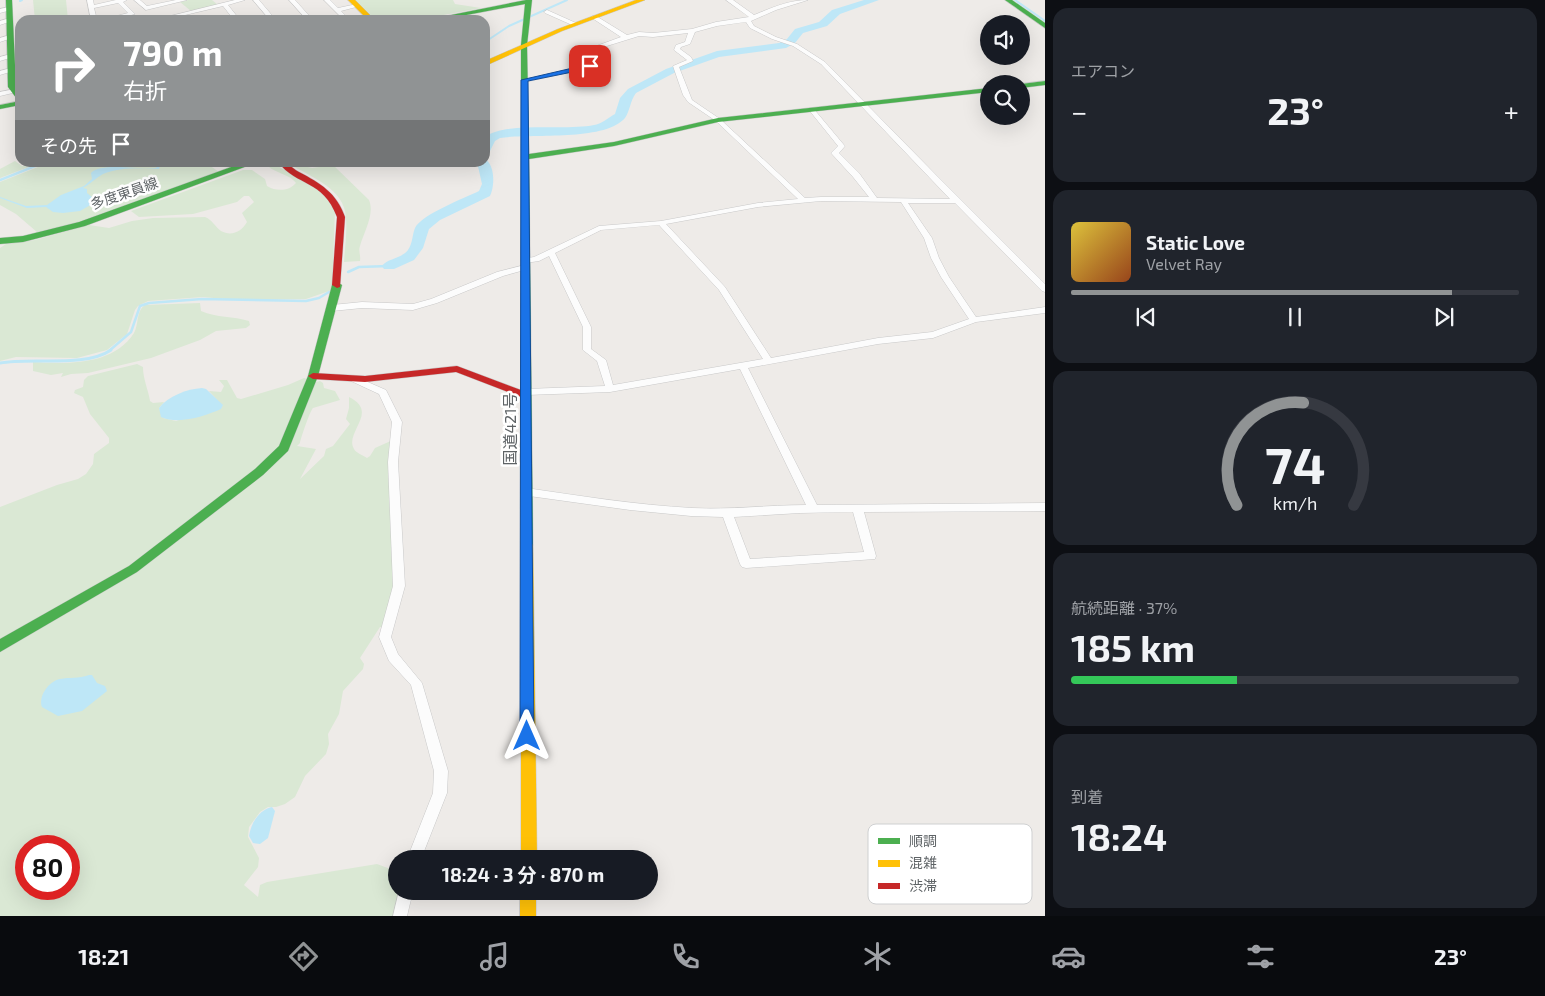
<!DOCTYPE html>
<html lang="ja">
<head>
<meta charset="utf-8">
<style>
	body { margin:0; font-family:"Exo 2","Noto Sans JP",sans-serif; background:#20242c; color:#f1f3f6; height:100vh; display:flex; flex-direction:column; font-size:19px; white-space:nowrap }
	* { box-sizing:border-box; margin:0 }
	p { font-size:16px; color:#9ea1a6 }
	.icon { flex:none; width:28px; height:28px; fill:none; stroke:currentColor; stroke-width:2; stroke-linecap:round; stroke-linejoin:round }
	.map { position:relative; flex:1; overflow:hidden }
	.details { display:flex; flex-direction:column; gap:8px; padding:8px; background:#0d0f14; width:500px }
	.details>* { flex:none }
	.hud { position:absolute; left:15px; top:15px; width:475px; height:152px; border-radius:15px; box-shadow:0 5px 20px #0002; background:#909394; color:#fff; overflow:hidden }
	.controls { position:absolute; left:980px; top:15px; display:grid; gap:10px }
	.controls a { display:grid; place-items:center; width:50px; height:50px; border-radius:50%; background:#171b24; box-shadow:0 5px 20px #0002; font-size:25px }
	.speed { position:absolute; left:15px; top:835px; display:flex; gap:10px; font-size:25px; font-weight:700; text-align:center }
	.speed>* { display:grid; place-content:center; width:65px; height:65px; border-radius:50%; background:#171b24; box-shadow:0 5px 20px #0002; line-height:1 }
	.speed .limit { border:8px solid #d22; background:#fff; color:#111 }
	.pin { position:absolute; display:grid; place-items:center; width:42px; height:42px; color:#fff; margin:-21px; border-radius:10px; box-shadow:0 2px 8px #0006 }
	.me { position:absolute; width:55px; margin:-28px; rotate:0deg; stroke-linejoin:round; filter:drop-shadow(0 0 4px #0008) }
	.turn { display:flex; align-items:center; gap:18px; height:105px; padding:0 25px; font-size:22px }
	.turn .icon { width:65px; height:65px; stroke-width:2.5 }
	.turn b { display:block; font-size:35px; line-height:42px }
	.then { display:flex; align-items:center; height:48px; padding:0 25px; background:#0003; gap:10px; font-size:19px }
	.big { font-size:38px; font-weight:700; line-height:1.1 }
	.details .card { flex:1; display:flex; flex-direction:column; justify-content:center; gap:8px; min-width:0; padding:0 18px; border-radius:15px; background:#20242c }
	.details .dial { align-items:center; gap:0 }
	.dial svg { height:130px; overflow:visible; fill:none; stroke:#363941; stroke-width:7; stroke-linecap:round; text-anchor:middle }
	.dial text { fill:#f1f3f6; stroke:none }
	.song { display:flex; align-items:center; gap:15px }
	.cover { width:60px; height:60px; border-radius:8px; background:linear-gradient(135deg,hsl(50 70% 55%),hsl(20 70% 35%)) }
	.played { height:5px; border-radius:2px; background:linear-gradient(90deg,#909394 85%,#363941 85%) }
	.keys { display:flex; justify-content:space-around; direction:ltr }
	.heat { display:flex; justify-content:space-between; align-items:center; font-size:28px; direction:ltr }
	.charge { height:8px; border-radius:4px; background:linear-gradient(90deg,#34c759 37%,#363941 0) }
	.trip { position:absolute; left:388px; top:850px; width:270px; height:50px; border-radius:25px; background:#171b24; box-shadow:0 5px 20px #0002; font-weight:700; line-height:50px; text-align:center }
	.menu { display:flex; height:80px; justify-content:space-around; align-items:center; background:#090b0e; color:#9ea1a6 }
	.menu .icon { width:35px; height:35px }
	.menu .current { color:#909394 }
	.menu b { font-size:22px; color:#f1f3f6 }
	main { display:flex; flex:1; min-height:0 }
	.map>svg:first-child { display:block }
</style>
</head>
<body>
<main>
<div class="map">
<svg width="1045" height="916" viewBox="0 0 1045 916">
	<rect width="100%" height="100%" fill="#eeebe8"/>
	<g fill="#dae8d4" fill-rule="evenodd">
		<path d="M33 0H66L68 20H35Z"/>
		<path d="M188 0H212L218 5 191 11 180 2Z"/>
		<path d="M355 0H453L455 4 481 8 417 20H375Z"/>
		<path d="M15 161 22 166 39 163 0 178V169Z"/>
		<path d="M48 163H217L209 165 219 172 75 223 37 232 16 214 0 205V182Z"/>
		<path d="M266 163H275L281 168 315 186 330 199 335 211 332 290 306 299 235 300 203 297 148 301 138 306 135 310 127 334 107 350 77 358 16 357 0 361V248L6 244 35 240 89 225 109 228 132 221 153 218 205 217C213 220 215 227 221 231 232 237 242 231 247 222L242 213 254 202 249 196H244L237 202 193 214 139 217 131 211 243 170H252L265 179 267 186C277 192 289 191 296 183 289 173 271 173 266 163Z"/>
		<path d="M291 163 312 168 333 165 369 200C375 214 364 232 360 246 358 251 361 255 360 261L344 262C345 246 348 227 345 211 340 187 308 175 289 164Z"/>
		<path d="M200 303 201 311C217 318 233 316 249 321L250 325 246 328 216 331 200 340 151 358 88 373 71 374 61 377 63 373 51 375 33 371V362C66 364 113 366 134 333 139 324 136 311 145 305Z"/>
		<path d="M137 364 143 367C143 379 148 389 150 401L153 403 164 402 159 408 163 418 176 421 222 405 209 391 221 392 224 386 219 380H227L237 398 241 399 288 385 304 378 316 382 320 381 323 383 324 388 335 391 340 400 313 408C310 411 300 440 300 443L297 446 316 449 300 479 324 456 326 449 333 446 350 424 346 419 349 408V397C380 412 344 432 354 449 356 453 363 455 367 458L370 456 375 448 393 440 397 575 384 628 380 627 360 658 364 664 363 669 343 691 339 714 328 734 329 744 326 754 305 776 295 797 285 804 276 807H268L260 812 249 827 248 837 259 858 258 867 244 885 258 897 260 885 267 882 377 864 393 870 396 874 399 916H0V507L57 485 78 479 86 474 93 464 94 454 109 443V438L90 414 83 397 74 393 75 390 83 387 84 380 88 376ZM26 846H69V889H26Z"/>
	</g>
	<g fill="#bee7f7">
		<path d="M159 163H161L159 169C142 168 119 167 103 174 96 178 90 184 83 188L87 189V193L93 198 94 203 80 211 63 213 53 212 46 207 27 208 0 198V197L26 206 47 205 61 195 84 186 92 179 91 173C101 162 139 170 156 168Z"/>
		<path d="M202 388 206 389 223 405 221 409C205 416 179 425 161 417L159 408C168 396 187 389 202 388Z"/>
		<path d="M89 675H92L97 683 105 686 107 691 82 711 58 716 42 707C38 696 49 681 60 679 70 677 78 679 89 675Z"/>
		<path d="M272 807 275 811 268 838 260 844 253 843 249 836C251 823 259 810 272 807Z"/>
	</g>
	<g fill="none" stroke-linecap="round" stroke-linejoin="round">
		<g stroke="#bee7f7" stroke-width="2">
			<path d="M1015 0 1045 21"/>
			<path d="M20 1 22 0"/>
			<path d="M485 42 509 26 567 0"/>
		</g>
		<g stroke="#bee7f7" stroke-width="2.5">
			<path d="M0 180 45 162"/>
			<path d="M348 272 359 267 389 266"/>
			<path d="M109 351 131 332 140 306 149 303 202 299 306 301 319 298 329 292"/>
		</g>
		<path stroke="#bee7f7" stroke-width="3" d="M0 363C32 357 85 368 111 350"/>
		<g fill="#bee7f7" fill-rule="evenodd">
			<path d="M864 0H879L840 14 827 26 803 33 795 43 786 48 719 57 674 73 636 93C630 101 630 111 625 118 604 142 531 133 500 138L495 141 489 153 485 154V137C506 121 566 131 594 125 601 124 608 118 615 114L620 98 628 89 666 69 717 51 779 43 787 39 795 29 819 22 832 10Z"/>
			<path d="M485 159C495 165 495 186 490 196L440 220 429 229 423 248 414 260 394 269H384L382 266C388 258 401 259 408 250 413 243 412 235 415 228 422 214 465 198 479 191L482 184 477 162H485Z"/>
		</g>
		<g stroke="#c9c9c9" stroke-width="1">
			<g id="street">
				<path d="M87 0H93L94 5 116 0H127L123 2 135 14 112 20H101L128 13 118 3 94 8 97 20H91Z"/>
				<path d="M134 0H140L147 6 176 0H187L146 10Z"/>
				<path d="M235 0H245L228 5 240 20H234L223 6 164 20H154Z"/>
				<path d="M253 0H259L276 20H270Z"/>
				<path d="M289 0H295L313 20H307Z"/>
				<path d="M324 0H330L338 8 357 4 360 6 341 11 350 20H344Z"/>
				<path d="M726 0H733L754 15C771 8 789 0 808 0L776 10 751 21 754 26 776 37 797 44 825 62 936 175 1045 284V292L1042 291 955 203H908L932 238 939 258 949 277 976 317 1045 307V313L976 322 933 338 878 344 748 368 817 505 1045 503V511L864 512 876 556 875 559 746 568 742 567 740 564 723 517 691 516 630 510 522 495 521 492 522 489 526 488C581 496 637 505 692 508 730 510 768 505 806 505L740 369 610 392 526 395 521 392 526 389 605 386 597 361 583 350V327L549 256 539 261 525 263 521 261 522 259 534 257 599 226 661 221 758 203 798 199 716 121 688 102 683 95 673 66 687 60 674 50 676 45 685 42 688 33 653 37 639 36 594 50 608 62V64L525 82 522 80 601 62 588 51V49L621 37 592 18V16H596L627 35 639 32 653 33 692 29 716 22 749 17ZM746 22 750 28 772 39 793 46 821 64 950 199 877 198 859 173 839 153 845 146 844 145 813 108H809V110L838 146 831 153 853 177 869 197H821L805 198 720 119 692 100 679 67 693 61 691 57 680 49 681 47 690 44 695 32 717 26ZM821 201 901 202 924 238 931 258 941 277 969 319 932 332 878 338 771 358 725 287 666 224 758 207ZM659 225 719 290 763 359 613 385 606 360 591 349V327L555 253 601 230ZM853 512 864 552 750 559 734 517 800 513Z"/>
				<path d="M9 7 12 9 11 10 0 13V9Z"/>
				<path d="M547 10 576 23 577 24 572 25 545 13 544 12Z"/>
				<path d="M10 18 13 20 12 21 0 25V21Z"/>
				<path d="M10 35 13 37 12 38 0 42V38Z"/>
				<path d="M11 54 14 56 13 57 0 61V57Z"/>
				<path d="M11 68 13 69V71L0 75V71Z"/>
				<path d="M15 89 18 91 17 92 0 96V92Z"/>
				<path d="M525 265 529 267 528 269 503 276 437 303 413 310 362 308 332 311 328 308 332 305 362 302 413 304 431 299 497 272Z"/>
				<path d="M354 376 386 390 402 422 398 462 405 586 391 637 398 654 422 683 448 771 447 793 421 859H407L433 793 434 771 411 685 389 661 379 637 393 586 388 462 392 422 379 394 351 381 349 379Z"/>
				<path d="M399 891H413L407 916H393Z"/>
			</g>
		</g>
		<g stroke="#c9c9c9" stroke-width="1">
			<g id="fast">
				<path d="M6 0H12L16 87 20 92V99H17L8 87Z"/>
				<path d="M526 0H532L527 45 529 154 614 142 718 118 989 88V92L718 122 614 146 529 159 533 545 531 548H523L521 545V45L525 4 440 20H426Z"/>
				<path d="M1005 0H1012L1045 23V28Z"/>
				<path d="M1045 81V85L1021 88V84Z"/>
				<path d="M20 101V105L0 109V105Z"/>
				<path d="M245 162H258L85 226 23 242 0 244V238L23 236 79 222Z"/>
				<path d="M337 282 342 285 318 376 288 451 263 475 137 572 0 652V639L129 566 255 469 279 446 308 376 332 285Z"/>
			</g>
		</g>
		<g stroke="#c9c9c9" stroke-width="1">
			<g id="slow">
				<path d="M348 0H355L375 20H368Z"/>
				<path d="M636 0H645L562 31 485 66V61L558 29Z"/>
				<path d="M527 540 531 542 533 545 537 859H521V545L523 542Z"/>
				<rect x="520" y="891" width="16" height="25"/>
			</g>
		</g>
		<g stroke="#c9c9c9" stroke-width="1">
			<g id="jam">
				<path d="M278 162C289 162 290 167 299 172 320 183 337 193 345 217L340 287 337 288 332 285 337 217C323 179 297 187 278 162Z"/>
				<path d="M457 366 529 393 530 395 529 397H521L456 372 365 382 313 379 308 376 313 373 365 376Z"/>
			</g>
		</g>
		<use href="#street" fill="#fcfcfc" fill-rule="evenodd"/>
		<use href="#fast" fill="#4caf50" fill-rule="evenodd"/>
		<use href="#slow" fill="#ffc107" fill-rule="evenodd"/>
		<use href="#jam" fill="#c62828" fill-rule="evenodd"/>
	</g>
	<path fill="#1a73e8" stroke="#114b97" d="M590 64 594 66 592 68 528 81 534 736 532 740 527 742 522 740 520 736 521 80Z"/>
	<g text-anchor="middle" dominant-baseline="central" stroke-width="5" stroke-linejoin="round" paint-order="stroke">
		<g font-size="14" fill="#5e6366" stroke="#fff">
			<text transform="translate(124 193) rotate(-19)">多度東員線</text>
		</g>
		<g font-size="16" fill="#5e6366" stroke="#fff">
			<text transform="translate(509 429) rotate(-90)">国道421号</text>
		</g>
	</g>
	<rect x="868" y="824" width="164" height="80" rx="8" fill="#fff" stroke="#cfd0d1" stroke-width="1"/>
	<rect x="878" y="838" width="22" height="6" fill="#4caf50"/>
	<rect x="878" y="860" width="22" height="7" fill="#ffc107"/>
	<rect x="878" y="883" width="22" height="6" fill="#c62828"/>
	<g font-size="14" fill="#5e6366">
		<text x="909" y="846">順調</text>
		<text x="909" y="868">混雑</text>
		<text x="909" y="891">渋滞</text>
	</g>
</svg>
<div class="controls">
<a><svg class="icon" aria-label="sound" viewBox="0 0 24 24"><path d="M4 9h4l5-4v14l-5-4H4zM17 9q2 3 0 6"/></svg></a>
<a><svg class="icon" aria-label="search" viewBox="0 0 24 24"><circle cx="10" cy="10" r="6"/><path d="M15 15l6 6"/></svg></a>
</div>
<div class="speed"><div class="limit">80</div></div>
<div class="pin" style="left:590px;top:66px;background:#d93025"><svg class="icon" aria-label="arrive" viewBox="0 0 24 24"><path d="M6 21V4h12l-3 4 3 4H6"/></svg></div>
<svg class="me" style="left:527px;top:736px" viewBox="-20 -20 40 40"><path d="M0-17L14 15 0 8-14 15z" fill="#1a73e8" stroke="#fff" stroke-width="4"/></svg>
<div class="trip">18:24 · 3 分 · 870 m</div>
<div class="hud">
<div class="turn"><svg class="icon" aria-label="right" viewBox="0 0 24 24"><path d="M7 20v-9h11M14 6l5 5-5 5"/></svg><div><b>790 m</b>右折</div></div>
<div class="then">その先<svg class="icon" aria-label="arrive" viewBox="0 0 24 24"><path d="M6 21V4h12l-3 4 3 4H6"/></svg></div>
</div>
</div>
<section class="details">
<div class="card"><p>エアコン</p>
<div class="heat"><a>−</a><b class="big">23°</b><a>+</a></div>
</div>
<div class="card">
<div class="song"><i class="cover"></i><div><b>Static Love</b><p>Velvet Ray</p></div></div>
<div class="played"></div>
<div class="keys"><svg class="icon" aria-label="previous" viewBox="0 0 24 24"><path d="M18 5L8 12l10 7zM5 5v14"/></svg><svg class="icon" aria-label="pause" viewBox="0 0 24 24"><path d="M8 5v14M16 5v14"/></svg><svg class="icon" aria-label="next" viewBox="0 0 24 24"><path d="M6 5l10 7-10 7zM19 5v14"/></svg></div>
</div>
<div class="card dial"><svg viewBox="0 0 100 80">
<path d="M14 69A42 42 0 1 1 86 69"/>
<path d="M14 69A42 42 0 0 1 55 6" stroke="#909394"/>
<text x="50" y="56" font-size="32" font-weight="700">74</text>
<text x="50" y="72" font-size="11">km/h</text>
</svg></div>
<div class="card"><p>航続距離 · 37%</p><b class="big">185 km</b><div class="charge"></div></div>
<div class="card"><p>到着</p><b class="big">18:24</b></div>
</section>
</main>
<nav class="menu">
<b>18:21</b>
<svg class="icon current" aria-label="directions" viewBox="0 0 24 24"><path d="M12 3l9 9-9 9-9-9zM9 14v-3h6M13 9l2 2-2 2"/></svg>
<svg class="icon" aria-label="music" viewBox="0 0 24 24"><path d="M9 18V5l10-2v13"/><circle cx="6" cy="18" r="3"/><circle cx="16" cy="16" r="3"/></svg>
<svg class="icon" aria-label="phone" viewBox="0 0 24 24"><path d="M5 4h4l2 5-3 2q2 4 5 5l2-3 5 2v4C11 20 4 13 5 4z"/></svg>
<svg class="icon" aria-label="climate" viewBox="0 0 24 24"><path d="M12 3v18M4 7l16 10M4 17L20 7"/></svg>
<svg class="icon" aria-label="car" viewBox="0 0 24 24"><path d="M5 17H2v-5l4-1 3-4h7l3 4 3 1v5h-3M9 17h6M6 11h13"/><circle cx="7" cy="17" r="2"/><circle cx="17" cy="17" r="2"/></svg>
<svg class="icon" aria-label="filters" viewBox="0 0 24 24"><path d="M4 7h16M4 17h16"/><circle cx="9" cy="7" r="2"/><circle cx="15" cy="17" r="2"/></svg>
<b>23°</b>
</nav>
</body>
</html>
